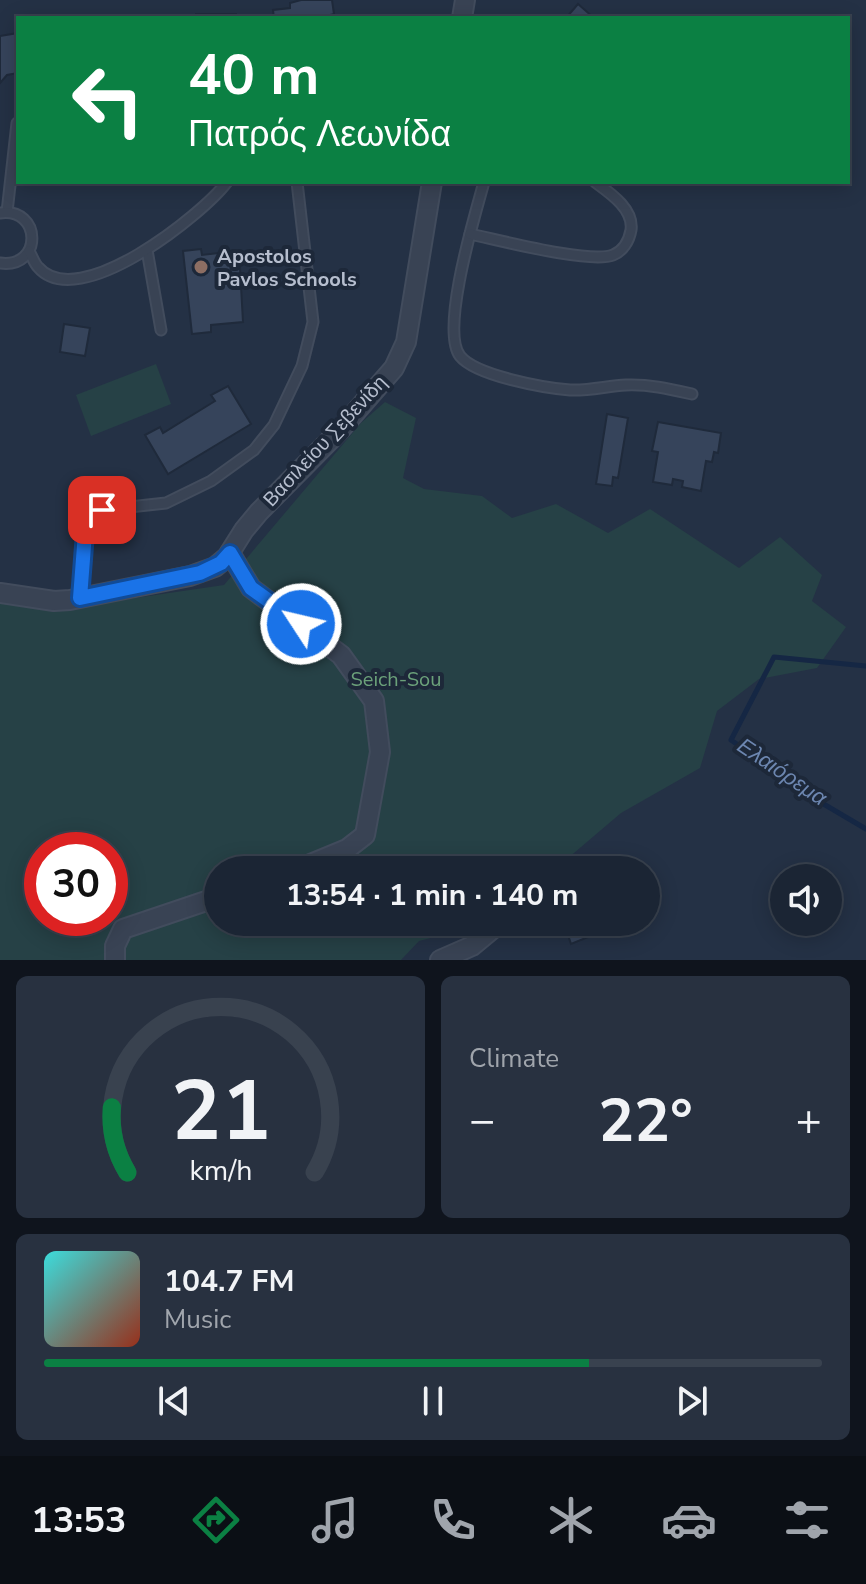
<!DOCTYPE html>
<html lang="en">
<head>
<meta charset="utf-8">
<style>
	body { margin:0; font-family:"Nunito Sans",sans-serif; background:#283140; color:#f1f3f6; height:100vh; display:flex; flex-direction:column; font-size:30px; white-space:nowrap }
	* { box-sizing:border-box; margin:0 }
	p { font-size:26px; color:#a0a5ac }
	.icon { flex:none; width:44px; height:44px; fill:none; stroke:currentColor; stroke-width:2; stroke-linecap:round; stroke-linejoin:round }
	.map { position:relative; height:960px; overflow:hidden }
	.side { display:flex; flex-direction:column; gap:16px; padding:16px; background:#0f141d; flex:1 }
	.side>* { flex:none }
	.top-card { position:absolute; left:16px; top:16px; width:834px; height:168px; border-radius:0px; box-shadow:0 4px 20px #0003,0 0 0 2px #39424f; background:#0b8043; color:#fff; overflow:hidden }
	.fabs { position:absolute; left:770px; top:864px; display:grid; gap:16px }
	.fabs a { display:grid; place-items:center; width:72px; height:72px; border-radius:50%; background:#1b2534; box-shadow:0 4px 20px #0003,0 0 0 2px #39424f; font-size:40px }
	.speed { position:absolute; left:24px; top:832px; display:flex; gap:16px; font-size:40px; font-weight:700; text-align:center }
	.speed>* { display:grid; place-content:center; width:104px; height:104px; border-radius:50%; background:#1b2534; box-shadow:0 4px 20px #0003,0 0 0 2px #39424f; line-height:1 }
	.speed .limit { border:12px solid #d22; background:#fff; color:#111 }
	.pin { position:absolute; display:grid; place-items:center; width:68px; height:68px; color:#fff; margin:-34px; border-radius:16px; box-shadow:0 4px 12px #0006 }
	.me { position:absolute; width:88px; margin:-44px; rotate:305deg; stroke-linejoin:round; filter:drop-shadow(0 0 6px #0008) }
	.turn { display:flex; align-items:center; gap:28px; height:168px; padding:0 40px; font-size:36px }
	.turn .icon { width:104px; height:104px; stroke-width:2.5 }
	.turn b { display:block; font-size:56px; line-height:68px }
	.big { font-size:60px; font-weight:700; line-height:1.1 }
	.side .card { flex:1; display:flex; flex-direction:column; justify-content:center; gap:12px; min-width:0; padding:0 28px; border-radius:12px; background:#283140 }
	.side .dial { align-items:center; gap:0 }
	.dial svg { height:208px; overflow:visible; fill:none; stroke:#39424f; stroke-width:7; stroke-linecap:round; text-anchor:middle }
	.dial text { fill:#f1f3f6; stroke:none }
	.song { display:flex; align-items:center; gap:24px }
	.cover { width:96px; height:96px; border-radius:12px; background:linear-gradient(135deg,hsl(180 70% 55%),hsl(10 70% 35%)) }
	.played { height:8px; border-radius:4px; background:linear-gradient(90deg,#0b8043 70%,#39424f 70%) }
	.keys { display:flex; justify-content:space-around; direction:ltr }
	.heat { display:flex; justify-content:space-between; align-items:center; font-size:44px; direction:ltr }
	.side .tiles { flex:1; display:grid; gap:16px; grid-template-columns:1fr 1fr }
	.card:last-child { grid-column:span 2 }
	.trip { position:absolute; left:204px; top:856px; width:456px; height:80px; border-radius:40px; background:#1b2534; box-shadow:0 4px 20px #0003,0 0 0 2px #39424f; font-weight:700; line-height:80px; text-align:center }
	.tab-bar { display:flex; height:128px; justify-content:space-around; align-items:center; background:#0b0f15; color:#a0a5ac }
	.tab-bar .icon { width:56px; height:56px }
	.tab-bar .selected { color:#0b8043 }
	.tab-bar b { font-size:36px; color:#f1f3f6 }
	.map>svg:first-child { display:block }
</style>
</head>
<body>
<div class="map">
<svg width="866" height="960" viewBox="0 0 866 960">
	<rect width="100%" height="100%" fill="#243145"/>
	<g fill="#264146" fill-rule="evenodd">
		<path d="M156 364 171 404 91 436 76 395Z"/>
		<path d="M385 402 416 418 403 478 424 489 482 496 512 518 556 504 608 533 650 509 739 568 780 537 822 575 812 601 846 627 817 668 759 679 717 711 700 768 621 813 554 870H218V922H492L419 941 401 960H0V600L87 605 224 585 361 423ZM42 850H110V918H42Z"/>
	</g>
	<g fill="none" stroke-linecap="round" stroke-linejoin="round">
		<path stroke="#152744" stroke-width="5" d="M866 666 774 657 731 740 810 796 866 829"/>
	</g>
	<g fill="#36445b" stroke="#1f2a3b" stroke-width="2">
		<path d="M301 0H332L334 14 330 15V18H274L273 10 290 8V3Z"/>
		<path d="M578 4 594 18H566Z"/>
		<rect x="196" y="14" width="40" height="4"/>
		<path d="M18 33V73L7 75 0 83V36Z"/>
		<path d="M201 249 202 255 235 251 236 269 240 268 243 322 211 325V332L192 334 183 251Z"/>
		<path d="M64 324 90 328 85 356 60 352Z"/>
		<path d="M228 386 251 424 168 474 145 435 160 427 163 433 215 401 211 395Z"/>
		<path d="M607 414 628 418 618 478 613 477 612 486 596 484Z"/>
		<path d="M658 422 721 433 718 453 714 452 712 462 706 461 701 491 682 487 683 481 673 479 672 485 653 482 658 452 652 451Z"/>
		<path d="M556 922H611L613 927 571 944 567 932 561 935Z"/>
	</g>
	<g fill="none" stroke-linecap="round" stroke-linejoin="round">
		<g stroke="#424c5d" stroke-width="13">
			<g id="lane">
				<path d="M484 182C475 215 440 330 460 356 476 376 545 388 570 390 589 391 607 386 626 385 649 384 670 389 692 394"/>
				<path d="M7 212 17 123"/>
				<path d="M0 213C42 207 43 269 0 263"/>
				<path d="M470 234C499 240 590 264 613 255 623 251 629 241 631 230 634 209 610 193 595 182"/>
				<path d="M147 250 161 330"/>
				<path d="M29 251C32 256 34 263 38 267 78 314 202 215 227 182"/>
				<path d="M80 598 86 520 102 510 166 503 211 481 254 450 274 425 302 366 313 322 297 182"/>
			</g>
		</g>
		<g stroke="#424c5d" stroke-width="22">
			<g id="street">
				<path d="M462 18 465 0"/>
				<path d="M230 553 251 588 341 655 374 701 380 752 365 835 347 849 296 870"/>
				<path d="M0 593 54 601 70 600 190 576 215 567 227 557 244 530 259 512 340 430 394 368 406 342 432 182"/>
				<path d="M561 870 564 867"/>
				<path d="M115 960V946L123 929 218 897"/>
				<path d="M440 960 472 946 501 922"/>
			</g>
		</g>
		<use href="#lane" stroke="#394354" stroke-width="9"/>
		<use href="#street" stroke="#394354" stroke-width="18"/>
	</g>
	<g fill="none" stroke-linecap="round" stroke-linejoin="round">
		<g stroke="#114b97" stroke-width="20">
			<path id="route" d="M102 510 86 520 80 598 200 573 221 563 230 553 251 588 301 624"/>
		</g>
		<use href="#route" stroke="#1a73e8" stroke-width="14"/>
	</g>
	<circle fill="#8d6e63" stroke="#1d2839" stroke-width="3" cx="201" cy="267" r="8"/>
	<g text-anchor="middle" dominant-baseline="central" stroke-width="8" stroke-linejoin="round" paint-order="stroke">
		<g font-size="20" font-weight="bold" fill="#b6bece" stroke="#1d2839" text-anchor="start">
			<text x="217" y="256">Apostolos<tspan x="217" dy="23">Pavlos Schools</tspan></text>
		</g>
		<g font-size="20" fill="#b6bece" stroke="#1d2839">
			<text transform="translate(325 441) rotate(-47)">Βασιλείου Σεβενίδη</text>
		</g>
		<g font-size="20" fill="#6ba17a" stroke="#1d2839">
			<text x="396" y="679">Seich-Sou</text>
		</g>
		<g font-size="22" font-style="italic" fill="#6c86b0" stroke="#1d2839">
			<text transform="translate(782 772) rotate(34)">Ελαιόρεμα</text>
		</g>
	</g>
</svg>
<div class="fabs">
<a><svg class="icon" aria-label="sound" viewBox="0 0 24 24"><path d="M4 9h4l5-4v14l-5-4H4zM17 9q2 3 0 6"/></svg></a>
</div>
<div class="speed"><div class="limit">30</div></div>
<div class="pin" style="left:102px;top:510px;background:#d93025"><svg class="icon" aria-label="arrive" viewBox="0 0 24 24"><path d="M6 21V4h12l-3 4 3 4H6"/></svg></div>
<svg class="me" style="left:301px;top:624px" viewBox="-20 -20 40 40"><circle r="17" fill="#1a73e8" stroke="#fff" stroke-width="3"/><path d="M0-11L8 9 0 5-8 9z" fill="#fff"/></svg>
<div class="trip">13:54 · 1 min · 140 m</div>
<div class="top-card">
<div class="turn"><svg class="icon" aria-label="left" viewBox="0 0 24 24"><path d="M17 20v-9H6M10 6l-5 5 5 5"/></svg><div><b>40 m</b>Πατρός Λεωνίδα</div></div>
</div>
</div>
<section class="side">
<div class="tiles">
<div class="card dial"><svg viewBox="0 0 100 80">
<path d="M14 69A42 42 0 1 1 86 69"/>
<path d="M14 69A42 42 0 0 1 8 44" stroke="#0b8043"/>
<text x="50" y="56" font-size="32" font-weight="700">21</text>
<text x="50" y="72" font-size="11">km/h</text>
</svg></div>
<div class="card"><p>Climate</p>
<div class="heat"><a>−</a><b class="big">22°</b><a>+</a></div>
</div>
<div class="card">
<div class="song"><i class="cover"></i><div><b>104.7 FM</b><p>Music</p></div></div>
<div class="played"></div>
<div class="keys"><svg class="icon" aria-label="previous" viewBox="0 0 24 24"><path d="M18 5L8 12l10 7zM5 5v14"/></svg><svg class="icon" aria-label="pause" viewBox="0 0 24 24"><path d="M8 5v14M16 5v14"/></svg><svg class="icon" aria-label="next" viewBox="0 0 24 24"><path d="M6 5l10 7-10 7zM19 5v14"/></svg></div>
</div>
</div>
</section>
<nav class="tab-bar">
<b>13:53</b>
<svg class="icon selected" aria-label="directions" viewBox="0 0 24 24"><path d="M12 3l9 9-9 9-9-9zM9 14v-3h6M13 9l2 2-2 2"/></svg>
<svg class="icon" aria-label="music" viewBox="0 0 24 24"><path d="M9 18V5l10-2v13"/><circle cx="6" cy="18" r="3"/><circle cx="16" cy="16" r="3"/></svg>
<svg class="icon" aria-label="phone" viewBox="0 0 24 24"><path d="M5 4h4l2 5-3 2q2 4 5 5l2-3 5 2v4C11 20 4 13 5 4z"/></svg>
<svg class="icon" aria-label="climate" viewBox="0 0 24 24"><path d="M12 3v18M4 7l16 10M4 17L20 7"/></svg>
<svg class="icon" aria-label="car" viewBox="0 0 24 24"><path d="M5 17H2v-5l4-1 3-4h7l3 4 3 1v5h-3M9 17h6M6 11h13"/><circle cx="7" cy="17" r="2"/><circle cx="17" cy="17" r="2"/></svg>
<svg class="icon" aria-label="filters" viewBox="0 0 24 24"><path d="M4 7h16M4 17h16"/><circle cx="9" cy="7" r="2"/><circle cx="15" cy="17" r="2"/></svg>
</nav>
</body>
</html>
